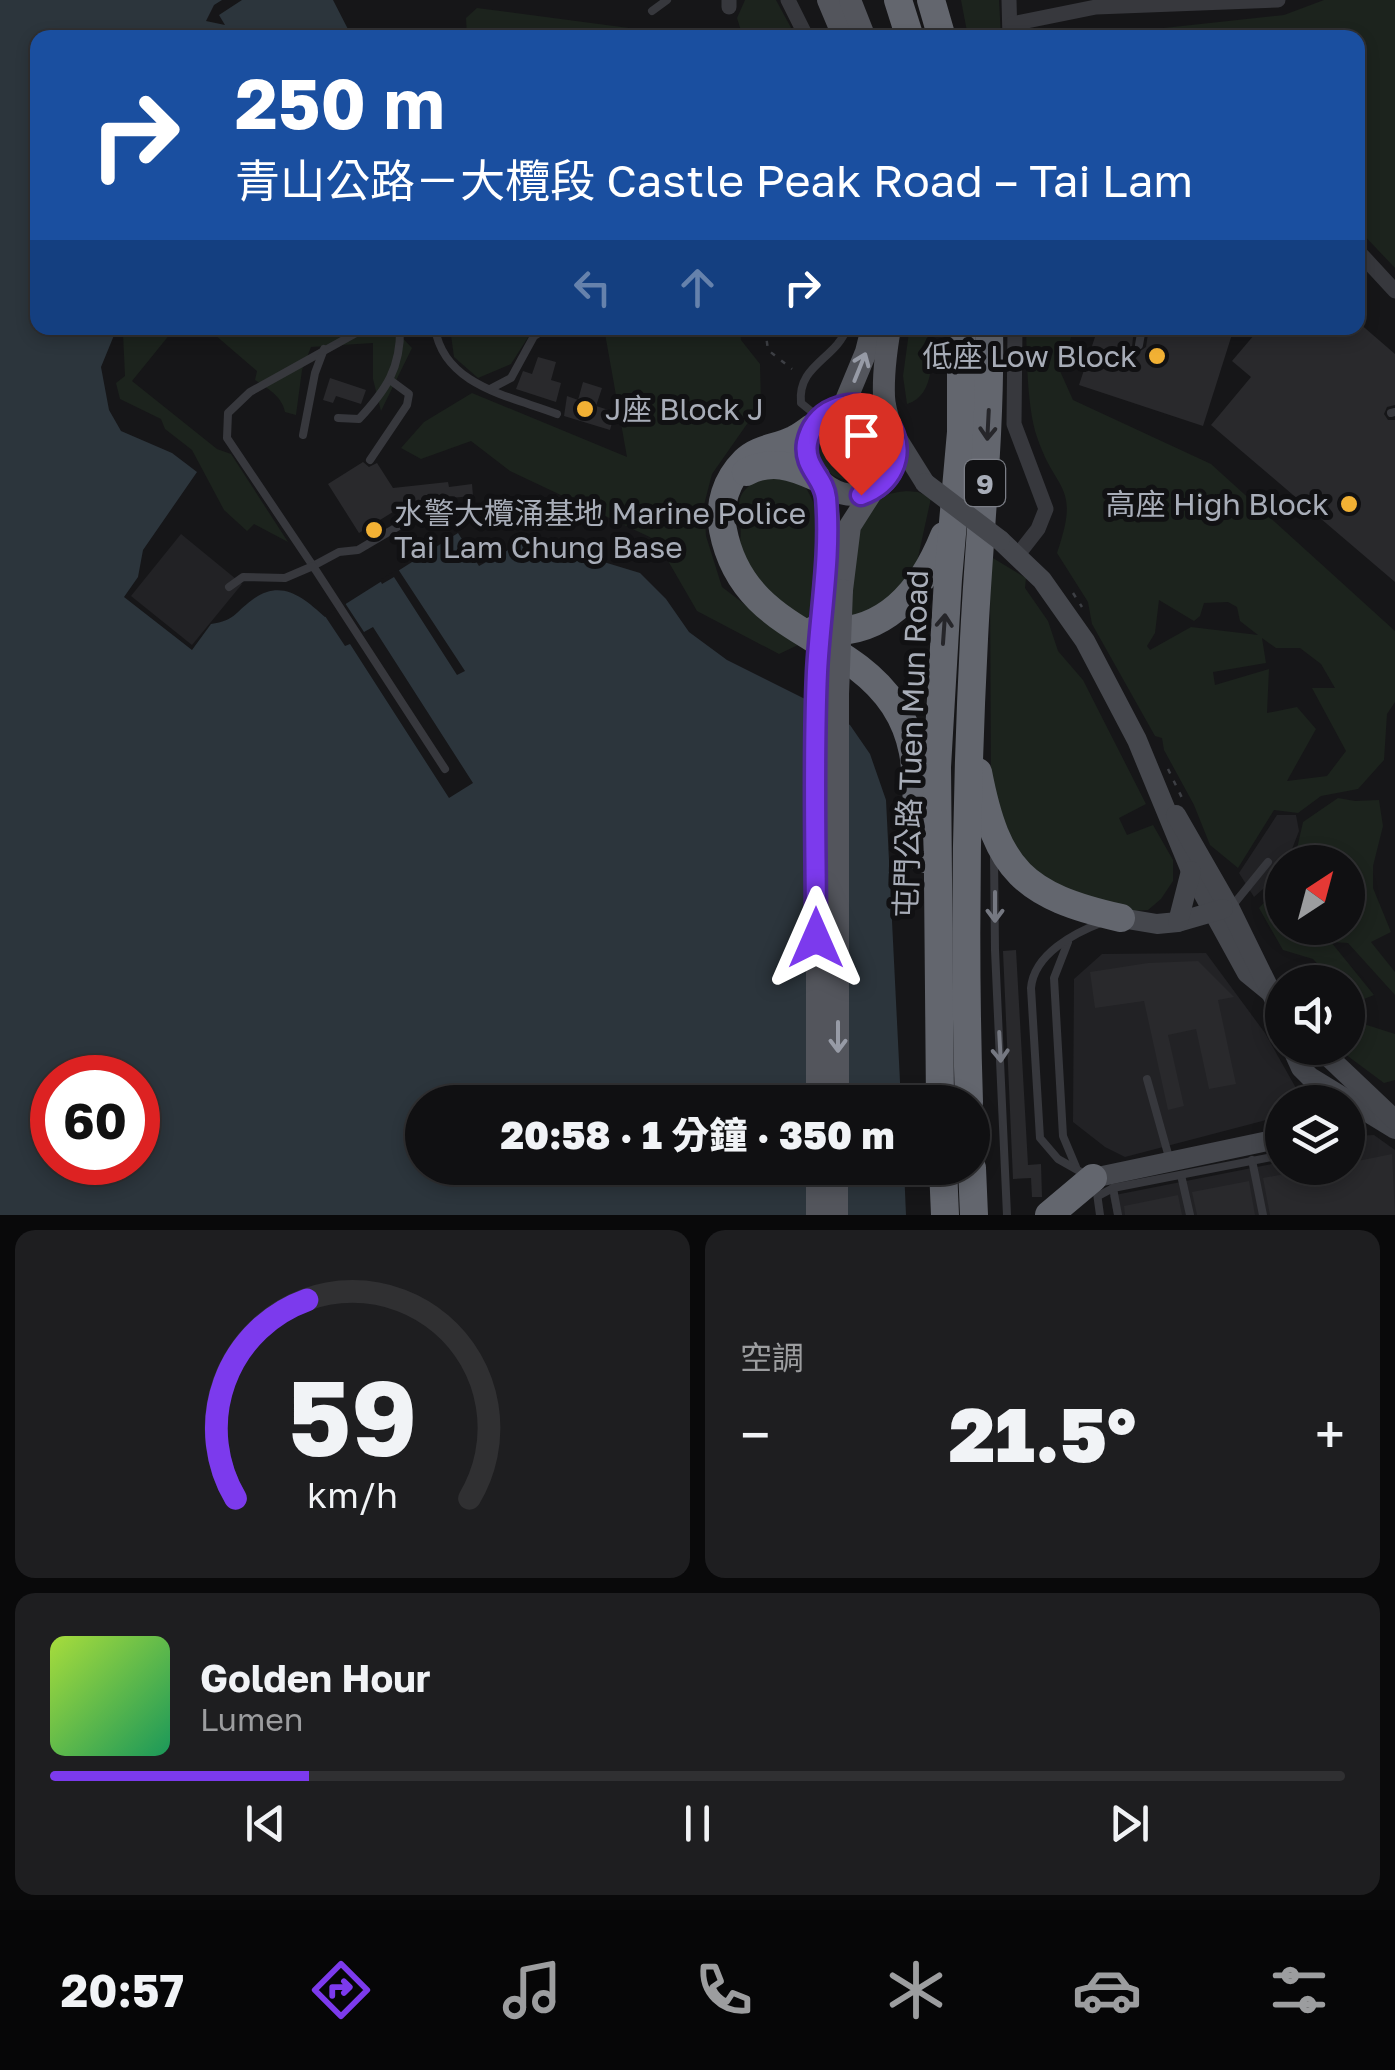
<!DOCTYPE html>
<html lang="zh-TW">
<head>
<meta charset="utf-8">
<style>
	body { margin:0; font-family:"Golos Text","Noto Sans TC",sans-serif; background:#1e1e20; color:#f1f3f6; height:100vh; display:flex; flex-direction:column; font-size:38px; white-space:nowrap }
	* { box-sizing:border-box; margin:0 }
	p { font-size:32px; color:#9c9d9f }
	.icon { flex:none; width:55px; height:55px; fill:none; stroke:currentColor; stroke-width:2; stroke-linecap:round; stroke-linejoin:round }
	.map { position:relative; height:1215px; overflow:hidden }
	.details { display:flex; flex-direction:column; gap:15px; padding:15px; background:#09090a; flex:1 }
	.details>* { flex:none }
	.hud { position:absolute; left:30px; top:30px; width:1335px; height:305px; border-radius:20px; box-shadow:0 5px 15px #0003,0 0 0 2px #303032; background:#1a4fa0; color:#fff; overflow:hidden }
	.needle { width:65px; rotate:36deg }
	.tools { position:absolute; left:1265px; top:845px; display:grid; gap:20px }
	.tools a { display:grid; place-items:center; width:100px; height:100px; border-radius:50%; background:#101012; box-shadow:0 5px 15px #0003,0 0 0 2px #303032; font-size:50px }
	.speed { position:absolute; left:30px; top:1055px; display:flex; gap:20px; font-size:50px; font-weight:700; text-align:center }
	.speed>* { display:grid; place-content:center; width:130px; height:130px; border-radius:50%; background:#101012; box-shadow:0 5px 15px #0003,0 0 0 2px #303032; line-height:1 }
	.speed .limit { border:15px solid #d22; background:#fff; color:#111 }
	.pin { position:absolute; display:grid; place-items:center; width:85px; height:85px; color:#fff; margin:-102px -42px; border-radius:50% 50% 50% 0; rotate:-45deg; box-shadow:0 0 10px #0007 }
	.pin .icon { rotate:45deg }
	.me { position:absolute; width:110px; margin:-55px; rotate:0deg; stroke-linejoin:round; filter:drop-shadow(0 0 8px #0008) }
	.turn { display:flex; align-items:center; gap:35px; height:210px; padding:0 40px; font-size:45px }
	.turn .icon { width:130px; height:130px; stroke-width:2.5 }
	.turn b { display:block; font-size:70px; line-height:85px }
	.lanes { display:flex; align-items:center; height:95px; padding:0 40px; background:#0003; justify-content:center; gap:50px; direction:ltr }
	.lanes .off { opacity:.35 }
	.big { font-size:75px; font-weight:800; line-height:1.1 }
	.details .card { flex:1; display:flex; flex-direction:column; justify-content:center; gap:15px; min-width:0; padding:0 35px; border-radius:20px; background:#1e1e20 }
	.details .dial { align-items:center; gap:0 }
	.dial svg { height:260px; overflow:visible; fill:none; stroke:#303032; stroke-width:7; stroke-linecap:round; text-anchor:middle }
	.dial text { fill:#f1f3f6; stroke:none }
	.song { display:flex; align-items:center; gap:30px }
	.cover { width:120px; height:120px; border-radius:15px; background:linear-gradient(135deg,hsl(80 70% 55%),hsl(150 70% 35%)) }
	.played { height:10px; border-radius:5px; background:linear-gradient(90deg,#7c3aed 20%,#303032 20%) }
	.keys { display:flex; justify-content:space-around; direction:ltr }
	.heat { display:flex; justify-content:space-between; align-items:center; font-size:55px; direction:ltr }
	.details .tiles { flex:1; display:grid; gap:15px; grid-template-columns:1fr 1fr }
	.card:last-child { grid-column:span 2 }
	.trip { position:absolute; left:405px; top:1085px; width:585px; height:100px; border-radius:50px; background:#101012; box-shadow:0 5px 15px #0003,0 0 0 2px #303032; font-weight:800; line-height:100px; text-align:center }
	.tab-bar { display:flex; height:160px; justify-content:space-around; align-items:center; background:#060607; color:#9c9d9f }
	.tab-bar .icon { width:70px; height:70px }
	.tab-bar .on { color:#7c3aed }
	.tab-bar b { font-size:45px; color:#f1f3f6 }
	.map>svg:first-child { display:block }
</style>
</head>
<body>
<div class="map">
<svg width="1395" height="1215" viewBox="0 0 1395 1215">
	<rect width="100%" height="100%" fill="#161618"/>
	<g fill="#222225">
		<path d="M181 534 242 584 192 645 131 596Z"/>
		<path d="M1277 815H1296L1299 831 1287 862H1282V872L1254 897 1239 873Z"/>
		<path d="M1206 953 1265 1033 1301 1097 1299 1102H1282V1116L1125 1157 1105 1147 1073 1122 1074 979 1102 954Z"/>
		<path d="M1374 1135 1395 1150V1215H1114L1110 1196 1282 1162V1168H1348V1144L1357 1136Z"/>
	</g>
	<g fill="#1c231d" fill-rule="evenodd">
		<path d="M745 0H776L796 37H743L737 18Z"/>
		<path d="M961 0H999L1001 37H968Z"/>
		<path d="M1324 0H1395V268L1358 229V38H1139L1136 31 1284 15Z"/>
		<path d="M477 8 644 30 648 37H467L466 18Z"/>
		<path d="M140 328H175L132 381 217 449 231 454 288 542 254 524 247 531 224 510 192 450 165 429 161 419 120 399 116 383 125 376 123 334Z"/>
		<path d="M207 328H393L412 348 381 411 373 379V343L311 347 302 370 296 415 285 412C282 396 267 388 255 380L257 371Z"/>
		<path d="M450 328H534L511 364 478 378 454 357Z"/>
		<path d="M604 328H740L741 340 760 364 761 404 712 474 704 505 706 536 722 587 798 645 779 654 697 611 656 540 510 471 471 441 421 459 401 448 424 422 472 393 627 457Z"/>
		<path d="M914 328H932C931 354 937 395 907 404L903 376 909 332Z"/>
		<path d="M1026 328H1074L1060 371 1073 400 1211 464 1395 631V702L1387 714 1384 760 1358 789 1321 796 1298 813 1274 810 1238 868 1210 845 1194 805 1164 750 1162 738 1155 736 1092 624 1088 602 1057 553C1081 483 1056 494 1037 437 1027 407 1027 359 1026 328ZM1159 600 1194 621 1200 616 1204 603 1228 602 1237 607 1240 621 1258 635 1191 627 1150 650 1147 646 1155 633ZM1262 638 1276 648H1300L1321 664 1335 688H1312L1346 751 1327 776 1287 781 1316 729 1297 707 1267 713 1269 669 1215 685 1213 672 1266 663Z"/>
		<circle cx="850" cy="448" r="32"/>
		<path d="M770 473 803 484C832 521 814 580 809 624L768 598 739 550C747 505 721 498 770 473Z"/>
		<path d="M906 491 918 492 931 498 917 562 895 601 851 622C853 585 845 520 883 497 889 493 899 492 906 491Z"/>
		<path d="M993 558 1026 578 1025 588 1048 621 1058 651 1083 680 1146 804 1119 818 1127 835 1153 825 1173 860V881L1161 899 1148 910 1132 911 1065 891 1039 875 1016 850 991 786 990 568Z"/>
		<path d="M1338 798 1355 801 1379 800 1383 826 1373 866V888L1391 932 1371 942 1395 972V995L1348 943 1331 942 1374 995 1354 1003 1348 997V982H1335L1313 959 1283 950 1259 908 1282 884V928H1348V862H1294L1303 822Z"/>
		<path d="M1348 1019 1395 1034V1080L1384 1083 1337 1048H1348Z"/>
	</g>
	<path fill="#2c353c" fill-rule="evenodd" d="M0 0H222L214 5 206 21 225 25 219 15 242 0H333L352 37 38 38V328H117L101 367 109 410 121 431 172 453 197 472 143 550 138 577 124 597 192 650 211 624C236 620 233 614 252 600 281 578 303 597 325 617L458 533 479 566 528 539 640 573 666 599 689 632 727 660 821 707 850 725 870 754 886 800 901 1102H422V1168H904L906 1215H0ZM52 1078H138V1162H52Z"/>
	<g fill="#161618">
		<path d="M398 569 465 671 457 675 394 577 382 584 380 580Z"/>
		<path d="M345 603 364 632 373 627 473 783 449 798 350 644 345 646 325 616Z"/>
	</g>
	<g fill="#29292c">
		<path d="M1358 322 1395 354V405L1387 407 1384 414 1388 420H1395V582L1211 425 1251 377 1232 361 1260 328H1358Z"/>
		<path d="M1098 328H1134L1132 347 1139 352 1146 347 1149 328H1234L1203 426 1079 385Z"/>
		<path d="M538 357 556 362 551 380 561 383 556 402 516 389 523 371 532 374Z"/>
		<path d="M330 378 366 390 361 404 336 396 333 403 323 400Z"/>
		<path d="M583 382 602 388 596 406 615 412 610 430 564 416 567 396 578 400Z"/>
		<path d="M363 462 369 467 377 463 393 488 448 482 449 487 472 484 473 496 450 498 451 504 410 508 409 502 359 533 328 484Z"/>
		<path d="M1016 950 1028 1165 1041 1164 1042 1197H1032L1031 1178 1013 1179 1003 951Z"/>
		<path d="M1198 961 1234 997 1218 1000 1236 1084 1209 1089 1196 1029 1168 1035 1184 1106 1168 1110 1144 1001 1095 1008 1090 972 1148 963Z"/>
		<path d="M1392 1154 1395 1215H1270L1263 1178 1317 1168H1348V1163Z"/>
		<path d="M1249 1181 1255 1215H1197L1192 1192Z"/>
		<path d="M1178 1195 1182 1215H1125L1124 1206Z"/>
	</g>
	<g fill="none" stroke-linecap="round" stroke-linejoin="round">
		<g stroke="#3d3f44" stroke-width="2.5" stroke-dasharray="5 8" stroke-linecap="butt">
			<path d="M765 328 768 350 792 369"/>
			<path d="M1073 593 1082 607"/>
			<path d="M1168 769 1184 802"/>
			<path d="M1349 1122 1356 1133"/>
		</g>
		<g stroke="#37383d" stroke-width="8">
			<path d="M652 11 667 0"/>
			<path d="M365 328 250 392 228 413 227 438 313 566 339 552 358 550 414 517"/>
			<path d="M435 328C444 386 510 396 557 414"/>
			<path d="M1139 345 1142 328"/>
			<path d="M490 389 511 378 534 336 547 328"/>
			<path d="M1391 413 1395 412"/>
			<path d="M817 416 801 403C797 365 836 359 847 328"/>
			<path d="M338 418 359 419C386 390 401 368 400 328"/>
			<path d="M303 435 315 373 324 349"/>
			<path d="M370 460 407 405 409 394 390 380"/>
			<path d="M229 587 243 577 285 578 313 566 445 769"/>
			<path d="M994 855 995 950 1007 1215"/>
			<path d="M1233 905 1268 862"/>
			<path d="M1068 942 1054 978 1063 1136 1076 1167"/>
			<path d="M1147 1079 1170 1161"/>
			<path d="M1252 1160 1263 1215"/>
			<path d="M1181 1175 1190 1215"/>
			<path d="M1088 1176 1058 1159 1040 1138 1031 988C1034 954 1074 933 1103 922"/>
			<path d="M1096 1186 1100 1215"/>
			<path d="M1113 1188 1118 1215"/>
			<path d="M1100 1195 1113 1188 1282 1155"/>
		</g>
		<g stroke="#37383d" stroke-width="15">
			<path d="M729 0V7"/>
			<path d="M788 0 807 38"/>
			<path d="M1009 0 1010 38"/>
			<path d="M1012 24 1096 7 1278 0"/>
			<path d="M1358 251 1395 291"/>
			<path d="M1015 328 1014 424 1046 509 1038 529 1017 556"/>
		</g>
		<g stroke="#45474d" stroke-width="20">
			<path d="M895 435 925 483"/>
			<path d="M1000 540 1042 580 1085 641 1137 740 1191 871 1247 973 1269 991"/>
			<path d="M1176 815 1230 909 1282 1015"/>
			<path d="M1121 918 1157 924 1178 922 1223 909"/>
			<path d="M1178 922 1191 871"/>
			<path d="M1292 1048 1301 1068 1310 1077 1395 1129"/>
			<path d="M1319 1048 1395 1120"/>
			<path d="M1093 1178 1282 1138"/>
		</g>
		<g stroke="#53555c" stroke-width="22">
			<path d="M828 0 844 38"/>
			<path d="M850 0 865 38"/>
			<path d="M844 405 866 352 872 328"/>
			<path d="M889 423C866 401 827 397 811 430 790 477 855 520 888 478 909 451 885 426 884 397 883 373 886 351 890 328"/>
			<path d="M823 589 830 528 825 487"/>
			<path d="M842 590 850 526 873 490"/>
			<path d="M817 1102V938"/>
			<path d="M817 1168V1215"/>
			<path d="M837 1215V1168"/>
		</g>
		<g stroke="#63666e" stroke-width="28">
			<path d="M898 0 910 38"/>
			<path d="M931 0 942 38"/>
			<path d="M812 428C806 432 800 437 793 440 777 448 758 448 745 461 726 480 718 505 723 530 743 634 846 632 894 705 928 757 909 803 923 859"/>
			<path d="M746 472C771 459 792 466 816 477"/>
			<path d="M814 630C882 640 921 593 944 536"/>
			<path d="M978 772C997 871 1024 896 1121 918"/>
			<path d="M940 1102 937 767 948 579 961 432V328"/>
			<path d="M969 1102C964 947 966 794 974 639 979 535 991 432 989 328"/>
			<path d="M943 1168 945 1215"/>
			<path d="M972 1168 974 1215"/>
			<path d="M1049 1215 1093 1178"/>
		</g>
		<path stroke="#45474d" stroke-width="20" d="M925 483 1000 540"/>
		<g stroke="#53555c" stroke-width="22">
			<path d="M817 938V707L823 589"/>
			<path d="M838 1102V694L842 590"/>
		</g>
	</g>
	<defs><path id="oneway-shaft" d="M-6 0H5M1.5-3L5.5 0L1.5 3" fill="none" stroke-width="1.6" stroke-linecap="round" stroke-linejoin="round" transform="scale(2.5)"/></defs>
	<g stroke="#979ba6">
		<use href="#oneway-shaft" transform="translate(860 367) rotate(-68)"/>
		<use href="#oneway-shaft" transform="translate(838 1037) rotate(90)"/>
	</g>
	<g stroke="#26262a">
		<use href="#oneway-shaft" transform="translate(988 425) rotate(93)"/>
		<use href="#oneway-shaft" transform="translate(944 629) rotate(-86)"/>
	</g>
	<g stroke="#757881">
		<use href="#oneway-shaft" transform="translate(995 907) rotate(90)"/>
		<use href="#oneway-shaft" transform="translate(1000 1047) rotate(87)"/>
	</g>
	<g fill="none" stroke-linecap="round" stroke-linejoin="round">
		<g stroke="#51269a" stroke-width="25">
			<path id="route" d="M816 938C816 849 813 760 817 672 820 613 831 556 826 498 824 477 803 467 807 443 810 428 819 415 834 409 891 385 927 471 861 495"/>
		</g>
		<use href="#route" stroke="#7c3aed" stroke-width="18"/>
	</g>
	<g fill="#f2b134" stroke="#111113" stroke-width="4">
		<circle cx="1157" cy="356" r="10"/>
		<circle cx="585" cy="409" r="10"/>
		<circle cx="1349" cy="504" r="10"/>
		<circle cx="374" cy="530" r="10"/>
	</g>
	<g text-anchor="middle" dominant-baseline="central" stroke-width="10" stroke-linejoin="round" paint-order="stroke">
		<rect fill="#111113" stroke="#7b7e86" stroke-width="2.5" x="965" y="460" width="40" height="46" rx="8"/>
		<g font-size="28" font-weight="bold" fill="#a8adb8">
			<text x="985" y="483">9</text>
		</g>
		<g font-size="30" fill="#a8adb8" stroke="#111113" text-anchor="end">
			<text x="1137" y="356">低座 Low Block</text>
			<text x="605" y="409" text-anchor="start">J座 Block J</text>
			<text x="1329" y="504">高座 High Block</text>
			<text x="394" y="513" text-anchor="start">水警大欖涌基地 Marine Police<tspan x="394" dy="34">Tai Lam Chung Base</tspan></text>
		</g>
		<g font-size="30" fill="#a8adb8" stroke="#111113">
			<text transform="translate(911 744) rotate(-88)">屯門公路 Tuen Mun Road</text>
		</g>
	</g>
</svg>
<div class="tools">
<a><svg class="needle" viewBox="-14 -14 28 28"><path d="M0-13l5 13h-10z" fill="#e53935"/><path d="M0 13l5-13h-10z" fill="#9c9d9f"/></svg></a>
<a><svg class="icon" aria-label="sound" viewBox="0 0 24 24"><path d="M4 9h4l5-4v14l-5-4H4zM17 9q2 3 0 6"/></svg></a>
<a><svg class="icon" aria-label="layers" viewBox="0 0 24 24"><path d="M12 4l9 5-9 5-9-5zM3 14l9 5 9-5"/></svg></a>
</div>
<div class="speed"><div class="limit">60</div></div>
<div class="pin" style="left:861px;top:495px;background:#d93025"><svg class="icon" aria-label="arrive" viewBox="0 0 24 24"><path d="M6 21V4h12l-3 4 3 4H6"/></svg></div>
<svg class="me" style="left:816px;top:938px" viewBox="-20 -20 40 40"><path d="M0-17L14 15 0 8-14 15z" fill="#7c3aed" stroke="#fff" stroke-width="4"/></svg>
<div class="trip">20:58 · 1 分鐘 · 350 m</div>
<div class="hud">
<div class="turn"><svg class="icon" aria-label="right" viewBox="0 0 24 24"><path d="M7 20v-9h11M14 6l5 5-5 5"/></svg><div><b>250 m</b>青山公路－大欖段 Castle Peak Road – Tai Lam</div></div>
<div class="lanes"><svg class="icon off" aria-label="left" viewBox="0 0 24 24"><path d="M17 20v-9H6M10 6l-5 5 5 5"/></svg><svg class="icon off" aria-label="ahead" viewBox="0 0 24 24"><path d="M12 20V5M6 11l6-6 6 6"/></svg><svg class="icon" aria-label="right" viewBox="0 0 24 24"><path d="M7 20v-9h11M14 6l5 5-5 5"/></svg></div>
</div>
</div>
<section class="details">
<div class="tiles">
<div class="card dial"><svg viewBox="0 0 100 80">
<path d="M14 69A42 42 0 1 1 86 69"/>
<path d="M14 69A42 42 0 0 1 36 8" stroke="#7c3aed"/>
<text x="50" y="56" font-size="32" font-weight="700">59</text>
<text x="50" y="72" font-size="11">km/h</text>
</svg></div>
<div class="card"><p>空調</p>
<div class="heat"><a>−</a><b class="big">21.5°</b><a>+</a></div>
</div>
<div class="card">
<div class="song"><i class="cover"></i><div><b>Golden Hour</b><p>Lumen</p></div></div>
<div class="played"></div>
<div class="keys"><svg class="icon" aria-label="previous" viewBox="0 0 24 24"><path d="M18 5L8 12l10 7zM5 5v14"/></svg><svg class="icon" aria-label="pause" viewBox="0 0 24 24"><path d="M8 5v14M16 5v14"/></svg><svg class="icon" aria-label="next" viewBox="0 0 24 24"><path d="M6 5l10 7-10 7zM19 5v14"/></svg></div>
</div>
</div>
</section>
<nav class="tab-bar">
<b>20:57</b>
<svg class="icon on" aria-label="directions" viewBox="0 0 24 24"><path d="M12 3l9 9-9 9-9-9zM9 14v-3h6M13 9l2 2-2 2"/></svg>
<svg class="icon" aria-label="music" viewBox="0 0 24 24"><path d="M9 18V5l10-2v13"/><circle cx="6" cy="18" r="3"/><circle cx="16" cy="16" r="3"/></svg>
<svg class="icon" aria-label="phone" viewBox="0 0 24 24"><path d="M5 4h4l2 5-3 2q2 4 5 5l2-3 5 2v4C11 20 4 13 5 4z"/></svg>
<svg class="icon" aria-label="climate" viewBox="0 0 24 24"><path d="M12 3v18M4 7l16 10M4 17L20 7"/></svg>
<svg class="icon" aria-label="car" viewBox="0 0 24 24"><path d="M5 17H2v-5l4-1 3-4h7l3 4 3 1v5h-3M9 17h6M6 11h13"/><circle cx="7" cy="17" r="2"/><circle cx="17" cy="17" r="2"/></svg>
<svg class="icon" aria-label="filters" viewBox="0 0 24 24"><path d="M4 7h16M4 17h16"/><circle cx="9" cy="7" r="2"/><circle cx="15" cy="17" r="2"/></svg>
</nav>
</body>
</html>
